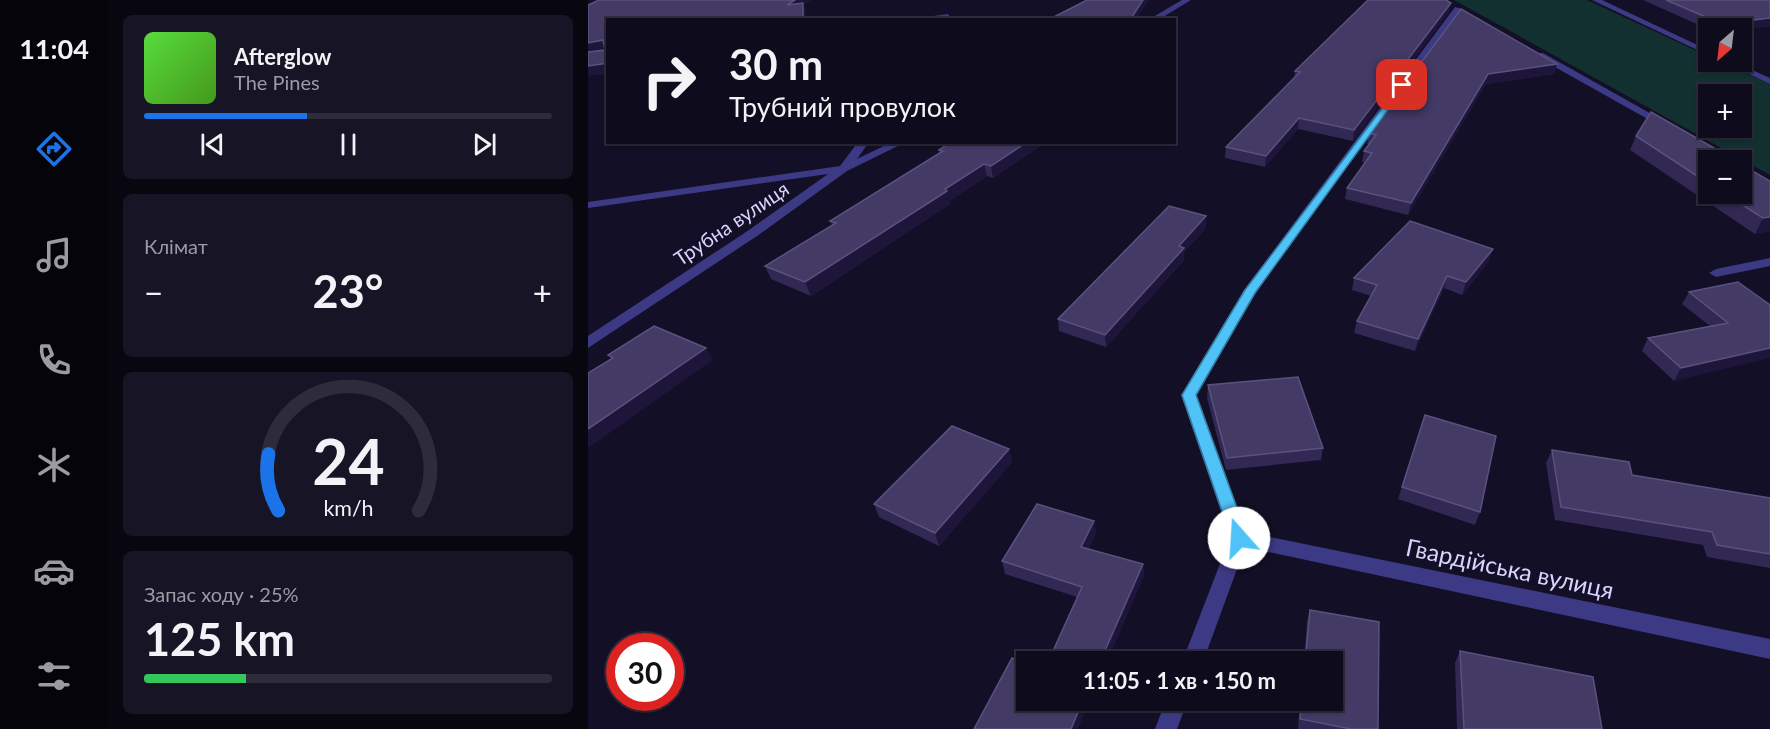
<!DOCTYPE html>
<html lang="uk">
<head>
<meta charset="utf-8">
<style>
	body { margin:0; font-family:Lato,sans-serif; background:#171425; color:#f1f3f6; height:100vh; display:flex; flex-direction:column; font-size:22px; white-space:nowrap }
	* { box-sizing:border-box; margin:0 }
	p { font-size:20px; color:#9b9ba3 }
	.icon { flex:none; width:33px; height:33px; fill:none; stroke:currentColor; stroke-width:2; stroke-linecap:round; stroke-linejoin:round }
	.map { position:relative; flex:1; overflow:hidden }
	.sheet { display:flex; flex-direction:column; gap:15px; padding:15px; background:#08060f; width:480px }
	.sheet>* { flex:none }
	.banner { position:absolute; left:18px; top:18px; width:570px; height:126px; border-radius:0px; box-shadow:0 2px 4px #0004,0 0 0 2px #2e2b3b; background:#0e0b1c; color:#f1f3f6; overflow:hidden }
	.needle { width:39px; rotate:208deg }
	.controls { position:absolute; left:1110px; top:18px; display:grid; gap:12px }
	.controls a { display:grid; place-items:center; width:54px; height:54px; border-radius:0px; background:#0e0b1c; box-shadow:0 2px 4px #0004,0 0 0 2px #2e2b3b; font-size:30px }
	.speed { position:absolute; left:18px; top:633px; display:flex; gap:12px; font-size:30px; font-weight:700; text-align:center }
	.speed>* { display:grid; place-content:center; width:78px; height:78px; border-radius:50%; background:#0e0b1c; box-shadow:0 2px 4px #0004,0 0 0 2px #2e2b3b; line-height:1 }
	.speed .limit { border:9px solid #d22; background:#fff; color:#111 }
	.pin { position:absolute; display:grid; place-items:center; width:51px; height:51px; color:#fff; margin:-26px; border-radius:12px; box-shadow:0 3px 9px #0006 }
	.me { position:absolute; width:66px; margin:-33px; rotate:341deg; stroke-linejoin:round; filter:drop-shadow(0 0 4px #0008) }
	.turn { display:flex; align-items:center; gap:21px; height:126px; padding:0 24px; font-size:27px }
	.turn .icon { width:78px; height:78px; stroke-width:2.5 }
	.turn b { display:block; font-size:42px; line-height:51px }
	.big { font-size:45px; font-weight:700; line-height:1.1 }
	.sheet .card { flex:1; display:flex; flex-direction:column; justify-content:center; gap:9px; min-width:0; padding:0 21px; border-radius:9px; background:#171425 }
	.sheet .dial { align-items:center; gap:0 }
	.dial svg { height:156px; overflow:visible; fill:none; stroke:#2e2b3b; stroke-width:7; stroke-linecap:round; text-anchor:middle }
	.dial text { fill:#f1f3f6; stroke:none }
	.song { display:flex; align-items:center; gap:18px }
	.cover { width:72px; height:72px; border-radius:9px; background:linear-gradient(135deg,hsl(110 70% 55%),hsl(100 70% 35%)) }
	.played { height:6px; border-radius:3px; background:linear-gradient(90deg,#1a73e8 40%,#2e2b3b 40%) }
	.keys { display:flex; justify-content:space-around; direction:ltr }
	.heat { display:flex; justify-content:space-between; align-items:center; font-size:33px; direction:ltr }
	.charge { height:9px; border-radius:4px; background:linear-gradient(90deg,#34c759 25%,#2e2b3b 0) }
	.trip { position:absolute; left:428px; top:651px; width:327px; height:60px; border-radius:0px; background:#0e0b1c; box-shadow:0 2px 4px #0004,0 0 0 2px #2e2b3b; font-weight:700; line-height:60px; text-align:center }
	main { display:flex; flex:1; min-height:0 }
	.dock { display:flex; flex-direction:column; width:108px; justify-content:space-around; align-items:center; background:#06040b; color:#9b9ba3 }
	.dock .icon { width:42px; height:42px }
	.dock .current { color:#1a73e8 }
	.dock b { font-size:27px; color:#f1f3f6 }
	.map>svg:first-child { display:block }
</style>
</head>
<body>
<main>
<nav class="dock">
<b>11:04</b>
<svg class="icon current" aria-label="directions" viewBox="0 0 24 24"><path d="M12 3l9 9-9 9-9-9zM9 14v-3h6M13 9l2 2-2 2"/></svg>
<svg class="icon" aria-label="music" viewBox="0 0 24 24"><path d="M9 18V5l10-2v13"/><circle cx="6" cy="18" r="3"/><circle cx="16" cy="16" r="3"/></svg>
<svg class="icon" aria-label="phone" viewBox="0 0 24 24"><path d="M5 4h4l2 5-3 2q2 4 5 5l2-3 5 2v4C11 20 4 13 5 4z"/></svg>
<svg class="icon" aria-label="climate" viewBox="0 0 24 24"><path d="M12 3v18M4 7l16 10M4 17L20 7"/></svg>
<svg class="icon" aria-label="car" viewBox="0 0 24 24"><path d="M5 17H2v-5l4-1 3-4h7l3 4 3 1v5h-3M9 17h6M6 11h13"/><circle cx="7" cy="17" r="2"/><circle cx="17" cy="17" r="2"/></svg>
<svg class="icon" aria-label="filters" viewBox="0 0 24 24"><path d="M4 7h16M4 17h16"/><circle cx="9" cy="7" r="2"/><circle cx="15" cy="17" r="2"/></svg>
</nav>
<section class="sheet">
<div class="card">
<div class="song"><i class="cover"></i><div><b>Afterglow</b><p>The Pines</p></div></div>
<div class="played"></div>
<div class="keys"><svg class="icon" aria-label="previous" viewBox="0 0 24 24"><path d="M18 5L8 12l10 7zM5 5v14"/></svg><svg class="icon" aria-label="pause" viewBox="0 0 24 24"><path d="M8 5v14M16 5v14"/></svg><svg class="icon" aria-label="next" viewBox="0 0 24 24"><path d="M6 5l10 7-10 7zM19 5v14"/></svg></div>
</div>
<div class="card"><p>Клімат</p>
<div class="heat"><a>−</a><b class="big">23°</b><a>+</a></div>
</div>
<div class="card dial"><svg viewBox="0 0 100 80">
<path d="M14 69A42 42 0 1 1 86 69"/>
<path d="M14 69A42 42 0 0 1 9 40" stroke="#1a73e8"/>
<text x="50" y="56" font-size="32" font-weight="700">24</text>
<text x="50" y="72" font-size="11">km/h</text>
</svg></div>
<div class="card"><p>Запас ходу · 25%</p><b class="big">125 km</b><div class="charge"></div></div>
</section>
<div class="map">
<svg width="1182" height="729" viewBox="0 0 1182 729">
	<rect width="100%" height="100%" fill="#130f26"/>
	<path fill="#12302f" fill-rule="evenodd" d="M866 0H999L1120 56V62H1132L1182 84V175ZM1120 94H1154V128H1120Z"/>
	<g fill="none" stroke-linecap="round" stroke-linejoin="round">
		<g fill="#3d3a85" fill-rule="evenodd">
			<path d="M594 0H603L570 20H560Z"/>
			<path d="M1004 0H1014L1120 50V55Z"/>
			<path d="M867 7 874 9 667 294 609 395 658 532 1182 639V659L657 547 615 662H594L642 538 593 395 656 290Z"/>
			<path d="M360 14 363 18 327 20 331 18Z"/>
			<path d="M949 53H955L1083 125 1074 127 949 57Z"/>
			<path d="M1136 62H1146L1182 78V84Z"/>
			<path d="M270 142H281L269 159 304 142H318L259 171 169 236 0 348V336L161 230 240 174 0 208V202L252 166Z"/>
			<path d="M1182 258V266L1128 277 1121 273 1128 269Z"/>
			<path d="M578 700H600L589 729H567Z"/>
		</g>
	</g>
	<g fill="#312854">
		<path d="M1055 0H1182V26L1154 30V28L1120 29Z"/>
		<path d="M863 3 861 12 765 141 710 129 677 167 637 158 638 147 706 78 707 71Z"/>
		<path d="M873 9 969 64 966 74 898 84 820 215 757 199 759 188 777 163 774 162 776 151 781 144H779L781 133Z"/>
		<path d="M1048 136 1120 160V194H1154L1182 181V231L1167 234 1042 150Z"/>
		<path d="M458 142 405 178 399 176 361 201 362 204 223 296 183 279 177 266 244 225 242 221 351 153V150Z"/>
		<path d="M618 228 596 252V260L518 347 471 331 470 319Z"/>
		<path d="M901 261 874 295 856 288 827 351 766 333 769 321 783 296 764 290 766 278Z"/>
		<path d="M1101 292 1182 305 1086 381 1054 351 1060 338 1122 326 1094 304Z"/>
		<path d="M620 385 735 448 733 460 638 470 619 398Z"/>
		<path d="M837 415 892 512 887 525 810 499Z"/>
		<path d="M421 449 424 462 351 546 291 517 286 504Z"/>
		<path d="M964 450 1044 475 1182 498V568L1119 557 1115 545 967 520 958 463Z"/>
		<path d="M506 521 508 533 500 549 555 564 556 576 489 597 417 574 414 561Z"/>
		<path d="M722 610 790 729H710L712 700H744V662H716L719 622Z"/>
		<path d="M872 651 1014 729H869L867 663Z"/>
	</g>
	<g fill="#1d163a">
		<path d="M207 0H224L215 5 218 12V20H215L199 5Z"/>
		<path d="M555 0H561L548 20H542Z"/>
		<path d="M863 3 861 12 765 141 766 130Z"/>
		<path d="M1182 18V26L1154 30V28H1132L1134 24Z"/>
		<path d="M15 40 20 50 0 54V43Z"/>
		<path d="M20 63V74L0 76V66Z"/>
		<path d="M969 64 966 74 898 84 820 215 823 203 900 74Z"/>
		<path d="M711 118 710 129 677 167 678 156Z"/>
		<path d="M439 142H458L405 178 403 166Z"/>
		<path d="M396 164 399 176 361 201 362 204 223 296 217 282Z"/>
		<path d="M618 216V228L596 252V260L518 347 517 335 591 246Z"/>
		<path d="M1182 217V231L1167 234 1175 218Z"/>
		<path d="M905 249 901 261 874 295 878 282Z"/>
		<path d="M859 276 856 288 827 351 830 339Z"/>
		<path d="M118 348 125 360 0 448V429Z"/>
		<path d="M1182 348V358L1086 381 1093 368Z"/>
		<path d="M421 449 424 462 351 546 347 533Z"/>
		<path d="M506 521 508 533 495 559 493 547Z"/>
		<path d="M555 564 556 576 519 662H512Z"/>
		<path d="M495 700H502L490 729H483Z"/>
	</g>
	<g fill="#433a66" stroke="#5a527e" stroke-width="1.5">
		<path d="M11 0H207L199 5 215 3V20H20V63L0 66V52L17 50 15 40 0 43V5Z"/>
		<path d="M499 0H555L542 20H460Z"/>
		<path d="M780 0H858L863 3 766 130 711 118 678 156 638 147 712 72 707 71Z"/>
		<path d="M1078 0H1182V18L1134 24Z"/>
		<path d="M873 9 969 64 900 74 823 203 759 188 784 153 776 151 788 135 781 133Z"/>
		<path d="M1063 112 1147 160H1120V183L1048 136Z"/>
		<path d="M363 142H439L403 166 396 164 357 189 359 191 217 282 177 266 248 223 242 221 355 151 351 150Z"/>
		<path d="M1154 165 1182 181V217L1175 218 1137 194H1154Z"/>
		<path d="M581 206 618 216 591 246 596 248 517 335 470 319Z"/>
		<path d="M822 221 905 249 878 282 859 276 830 339 769 321 789 285 766 278Z"/>
		<path d="M1150 282 1182 305V348L1093 368 1060 338 1140 323 1101 292Z"/>
		<path d="M66 326 118 348 0 429V373L25 358 20 355Z"/>
		<path d="M710 377 735 448 639 458 620 385Z"/>
		<path d="M837 415 908 436 892 512 814 487Z"/>
		<path d="M364 426 421 449 347 533 286 504Z"/>
		<path d="M964 450 1041 462 1044 475 1182 498V554L1129 545 1124 532 973 507Z"/>
		<path d="M449 504 506 521 493 547 555 564 512 662H460L494 587 414 561Z"/>
		<path d="M722 610 791 622 790 729H763L712 719 714 700H744V662H717Z"/>
		<path d="M872 651 1005 677 1014 729H876Z"/>
		<path d="M424 658 438 663V700H495L483 729H386Z"/>
	</g>
	<path fill="#4fc3f7" stroke="#337fa1" stroke-width="1.5" d="M814 82 818 85 667 293 608 395 660 538 657 543H645L594 395 657 290Z"/>
	<g text-anchor="middle" dominant-baseline="central" stroke-width="6" stroke-linejoin="round" paint-order="stroke">
		<g font-size="20" fill="#d9d4ff" stroke="#130f26">
			<text transform="translate(143 223) rotate(-34)">Трубна вулиця</text>
		</g>
		<g font-size="24" fill="#d9d4ff" stroke="#130f26">
			<text transform="translate(922 568) rotate(12)">Гвардійська вулиця</text>
		</g>
	</g>
</svg>
<div class="controls">
<a><svg class="needle" viewBox="-14 -14 28 28"><path d="M0-13l5 13h-10z" fill="#e53935"/><path d="M0 13l5-13h-10z" fill="#9b9ba3"/></svg></a>
<a>+</a>
<a>−</a>
</div>
<div class="speed"><div class="limit">30</div></div>
<div class="pin" style="left:814px;top:85px;background:#d93025"><svg class="icon" aria-label="arrive" viewBox="0 0 24 24"><path d="M6 21V4h12l-3 4 3 4H6"/></svg></div>
<svg class="me" style="left:651px;top:538px" viewBox="-20 -20 40 40"><circle r="19" fill="#fff"/><path d="M0-13L10 11 0 6-10 11z" fill="#4fc3f7"/></svg>
<div class="trip">11:05 · 1 хв · 150 m</div>
<div class="banner">
<div class="turn"><svg class="icon" aria-label="right" viewBox="0 0 24 24"><path d="M7 20v-9h11M14 6l5 5-5 5"/></svg><div><b>30 m</b>Трубний провулок</div></div>
</div>
</div>
</main>
</body>
</html>
